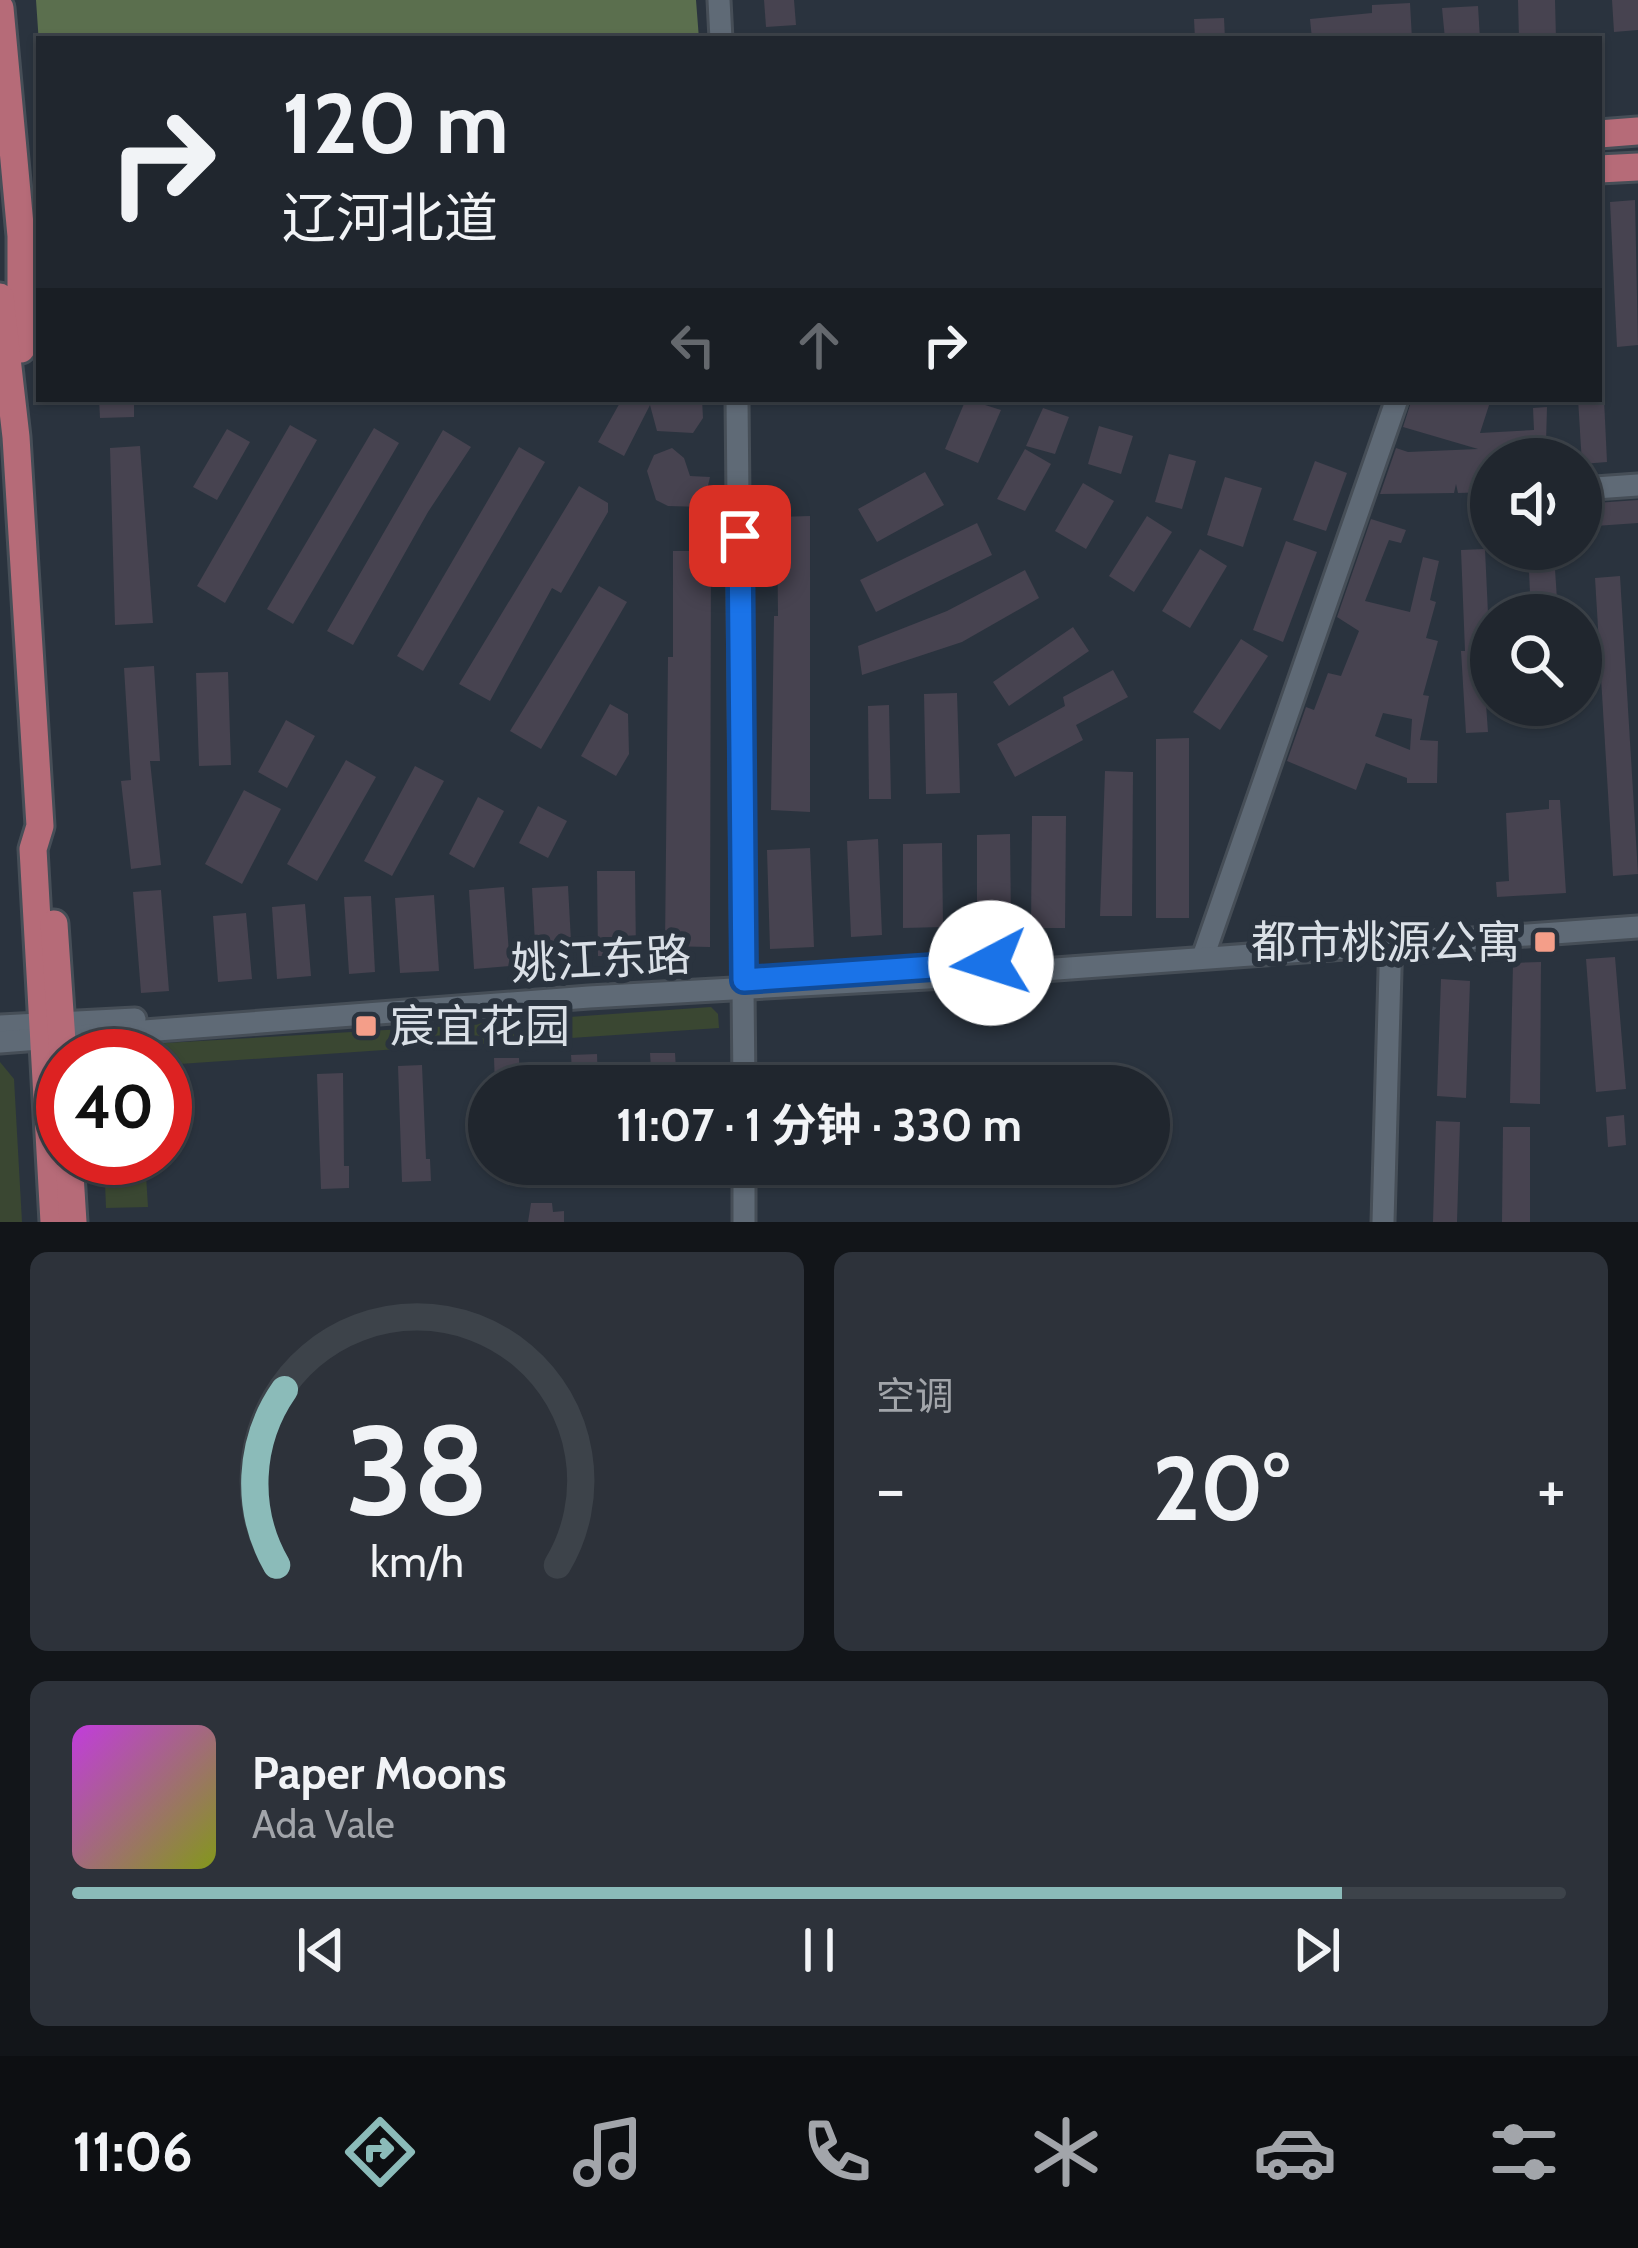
<!DOCTYPE html>
<html lang="zh">
<head>
<meta charset="utf-8">
<style>
	body { margin:0; font-family:Cabin,"Noto Sans SC",sans-serif; background:#2d323a; color:#f1f3f6; height:100vh; display:flex; flex-direction:column; font-size:45px; white-space:nowrap }
	* { box-sizing:border-box; margin:0 }
	p { font-size:39px; color:#a2a5aa }
	.icon { flex:none; width:66px; height:66px; fill:none; stroke:currentColor; stroke-width:2; stroke-linecap:round; stroke-linejoin:round }
	.map { position:relative; height:1222px; overflow:hidden }
	.details { display:flex; flex-direction:column; gap:30px; padding:30px; background:#121519; flex:1 }
	.details>* { flex:none }
	.banner { position:absolute; left:36px; top:36px; width:1566px; height:366px; border-radius:0px; box-shadow:0 3px 9px #0004,0 0 0 3px #3d434a; background:#20262e; color:#f1f3f6; overflow:hidden }
	.tools { position:absolute; left:1470px; top:438px; display:grid; gap:24px }
	.tools a { display:grid; place-items:center; width:132px; height:132px; border-radius:50%; background:#20262e; box-shadow:0 3px 9px #0004,0 0 0 3px #3d434a; font-size:60px }
	.speed { position:absolute; left:36px; top:1029px; display:flex; gap:24px; font-size:60px; font-weight:700; text-align:center }
	.speed>* { display:grid; place-content:center; width:156px; height:156px; border-radius:50%; background:#20262e; box-shadow:0 3px 9px #0004,0 0 0 3px #3d434a; line-height:1 }
	.speed .limit { border:18px solid #d22; background:#fff; color:#111 }
	.pin { position:absolute; display:grid; place-items:center; width:102px; height:102px; color:#fff; margin:-51px; border-radius:24px; box-shadow:0 6px 18px #0006 }
	.me { position:absolute; width:132px; margin:-66px; rotate:265deg; stroke-linejoin:round; filter:drop-shadow(0 0 9px #0008) }
	.turn { display:flex; align-items:center; gap:42px; height:252px; padding:0 48px; font-size:54px }
	.turn .icon { width:156px; height:156px; stroke-width:2.5 }
	.turn b { display:block; font-size:84px; line-height:102px }
	.lanes { display:flex; align-items:center; height:114px; padding:0 48px; background:#0003; justify-content:center; gap:60px; direction:ltr }
	.lanes .off { opacity:.35 }
	.big { font-size:90px; font-weight:700; line-height:1.1 }
	.details .widget { flex:1; display:flex; flex-direction:column; justify-content:center; gap:18px; min-width:0; padding:0 42px; border-radius:18px; background:#2d323a }
	.details .dial { align-items:center; gap:0 }
	.dial svg { height:312px; overflow:visible; fill:none; stroke:#3d434a; stroke-width:7; stroke-linecap:round; text-anchor:middle }
	.dial text { fill:#f1f3f6; stroke:none }
	.song { display:flex; align-items:center; gap:36px }
	.cover { width:144px; height:144px; border-radius:18px; background:linear-gradient(135deg,hsl(290 70% 55%),hsl(70 70% 35%)) }
	.played { height:12px; border-radius:6px; background:linear-gradient(90deg,#8bbbb9 85%,#3d434a 85%) }
	.keys { display:flex; justify-content:space-around; direction:ltr }
	.heat { display:flex; justify-content:space-between; align-items:center; font-size:66px; direction:ltr }
	.details .tiles { flex:1; display:grid; gap:30px; grid-template-columns:1fr 1fr }
	.widget:last-child { grid-column:span 2 }
	.trip { position:absolute; left:468px; top:1065px; width:702px; height:120px; border-radius:60px; background:#20262e; box-shadow:0 3px 9px #0004,0 0 0 3px #3d434a; font-weight:700; line-height:120px; text-align:center }
	.menu { display:flex; height:192px; justify-content:space-around; align-items:center; background:#0d0f12; color:#a2a5aa }
	.menu .icon { width:84px; height:84px }
	.menu .selected { color:#8bbbb9 }
	.menu b { font-size:54px; color:#f1f3f6 }
	.map>svg:first-child { display:block }
</style>
</head>
<body>
<div class="map">
<svg width="1638" height="1222" viewBox="0 0 1638 1222">
	<rect width="100%" height="100%" fill="#2a333e"/>
	<g fill="#3a4732">
		<path d="M711 1007 718 1014 719 1028 469 1045 470 1024Z"/>
		<path d="M454 1026 456 1045 165 1065V1056H105L114 1046Z"/>
		<path d="M0 1062 14 1079 22 1222H0Z"/>
		<path d="M104 1158H145L148 1207 106 1208Z"/>
	</g>
	<path fill="#5b6f4e" d="M36 0H696L699 39H39V44Z"/>
	<g fill="#474350" fill-rule="evenodd">
		<path d="M764 0H794L796 25 766 27Z"/>
		<path d="M1518 0H1555L1556 39H1519Z"/>
		<path d="M1612 0H1638V30L1614 32Z"/>
		<path d="M1410 3 1412 39H1312L1310 19 1372 13V5Z"/>
		<path d="M1478 6 1480 39H1445L1442 8Z"/>
		<path d="M1224 18 1225 39H1195L1194 19Z"/>
		<path d="M1635 200 1638 345 1617 347 1610 202Z"/>
		<path d="M99 399H134V417L100 418Z"/>
		<path d="M622 399H702L703 418 693 433 657 431 650 405 624 456 598 442Z"/>
		<path d="M966 399 1001 410 978 463 945 449Z"/>
		<path d="M1412 399H1491L1480 433 1534 430 1533 408 1547 407 1546 443H1541L1543 459H1491V492L1458 493 1456 484 1454 493 1380 494 1396 448 1408 452 1478 449 1403 427Z"/>
		<path d="M1578 399H1604L1607 462 1582 464Z"/>
		<path d="M1043 408 1069 417 1055 454 1026 446Z"/>
		<path d="M290 425 317 440 225 603 197 586Z"/>
		<path d="M1099 426 1133 436 1121 474 1088 464Z"/>
		<path d="M374 428 399 443 293 624 267 609Z"/>
		<path d="M227 429 250 442 217 500 193 487Z"/>
		<path d="M443 430 471 447 428 512 353 645 327 631Z"/>
		<path d="M140 446 153 623 115 625 110 448Z"/>
		<path d="M519 447 545 462 423 671 397 656Z"/>
		<path d="M672 448 684 458 690 476 710 477 703 507 668 506 656 500 647 471 654 455Z"/>
		<path d="M1025 449 1051 464 1025 511 997 499Z"/>
		<path d="M1169 454 1196 461 1182 509 1155 502Z"/>
		<path d="M1315 461 1347 473 1326 531 1293 520Z"/>
		<path d="M925 472 944 505 877 542 858 509Z"/>
		<path d="M1225 477 1262 488 1243 547 1207 535Z"/>
		<path d="M1083 483 1114 501 1086 549 1055 531Z"/>
		<path d="M579 486 608 503V512L561 593 552 588 490 701 459 684Z"/>
		<path d="M1638 500V523L1581 527V504Z"/>
		<path d="M810 516V812L771 810 774 616H778L777 517Z"/>
		<path d="M1147 516 1172 532 1134 592 1109 576Z"/>
		<path d="M1371 519 1406 530 1401 543 1389 540 1365 601 1410 612 1423 557 1439 561 1430 600 1436 602 1426 638 1438 641 1423 695 1429 696 1420 740 1438 741 1437 783H1407V778L1366 763 1356 790 1287 761 1306 707 1314 710 1328 673 1341 676 1359 631 1337 617ZM1383 713 1412 719 1410 750 1375 736Z"/>
		<path d="M977 523 992 555 876 612 860 580Z"/>
		<path d="M1286 541 1317 552 1283 642 1253 630Z"/>
		<path d="M1200 549 1227 566 1190 628 1162 611Z"/>
		<path d="M1485 549 1489 635H1481L1488 732 1466 733 1461 651H1465L1461 550Z"/>
		<path d="M673 551H711L710 947 665 946 668 657H673Z"/>
		<path d="M1555 569 1558 615H1531L1529 571Z"/>
		<path d="M1025 570 1039 598 962 642 862 675 858 646 947 611Z"/>
		<path d="M1620 576 1638 874 1613 876 1595 578Z"/>
		<path d="M599 586 627 602 541 749 510 731Z"/>
		<path d="M1073 627 1089 651 1009 706 993 682Z"/>
		<path d="M1241 639 1268 656 1220 730 1193 712Z"/>
		<path d="M154 666 160 761H150L161 865 131 869 121 781 131 780 124 668Z"/>
		<path d="M1113 670 1128 697 1076 725 1083 740 1015 777 997 744 1065 706 1063 697Z"/>
		<path d="M228 672 231 765 199 766 196 673Z"/>
		<path d="M957 693 960 793 926 794 924 694Z"/>
		<path d="M610 704 628 714 629 754 616 776 581 756Z"/>
		<path d="M889 705 891 799H869L868 706Z"/>
		<path d="M286 720 315 736 287 788 258 772Z"/>
		<path d="M1189 738V918H1156V739Z"/>
		<path d="M346 760 376 777 317 881 287 864Z"/>
		<path d="M415 766 444 781 392 876 364 861Z"/>
		<path d="M1105 771 1133 772 1132 916H1100Z"/>
		<path d="M244 790 281 809 242 884 205 864Z"/>
		<path d="M478 797 504 811 474 868 449 854Z"/>
		<path d="M1549 800H1560L1566 893 1497 897 1496 882 1509 881 1506 813 1549 809Z"/>
		<path d="M538 806 567 821 548 858 519 843Z"/>
		<path d="M1032 816H1066L1065 928H1031Z"/>
		<path d="M1010 834 1011 926H977V835Z"/>
		<path d="M878 839 882 935 851 937 847 841Z"/>
		<path d="M942 843 943 927 903 928V844Z"/>
		<path d="M810 848 814 947 770 949 767 850Z"/>
		<path d="M597 871H635L636 956H598Z"/>
		<path d="M568 886 572 960 536 962 532 888Z"/>
		<path d="M504 887 510 966 474 969 469 890Z"/>
		<path d="M161 890 169 991 141 993 133 892Z"/>
		<path d="M434 895 439 971 400 973 395 898Z"/>
		<path d="M371 896 375 972 349 974 344 897Z"/>
		<path d="M305 904 311 976 277 979 272 907Z"/>
		<path d="M246 913 252 979 218 982 213 916Z"/>
		<path d="M1615 957 1626 1089 1596 1092 1586 959Z"/>
		<path d="M1541 962 1540 1104 1510 1103 1513 963Z"/>
		<path d="M1441 979 1470 981 1466 1098 1437 1096Z"/>
		<path d="M650 1053H675L677 1086H652Z"/>
		<path d="M597 1054 598 1086H573L571 1055Z"/>
		<path d="M494 1058H519L520 1086H495Z"/>
		<path d="M422 1065 426 1159H430L431 1181 402 1182 398 1066Z"/>
		<path d="M343 1073 344 1166H349V1188L321 1189 317 1074Z"/>
		<path d="M1624 1115 1626 1145 1608 1147 1606 1117Z"/>
		<path d="M1436 1121 1460 1122 1457 1222H1433Z"/>
		<path d="M1503 1127H1530V1222H1502Z"/>
		<path d="M531 1203H552L553 1212 564 1211V1222H528Z"/>
	</g>
	<g fill="none" stroke-linecap="round" stroke-linejoin="round">
		<g stroke="#464e57" stroke-width="27">
			<g id="minor">
				<path d="M719 0 721 39"/>
				<path d="M737 399 744 1086"/>
				<path d="M1581 489 1638 485"/>
				<path d="M1203 957 1397 399"/>
				<path d="M0 1026 135 1019"/>
				<path d="M0 1042 589 997 945 977 1638 927"/>
				<path d="M744 1164V1222"/>
				<path d="M1383 1222 1391 935"/>
			</g>
		</g>
		<g stroke="#464e57" stroke-width="33">
			<g id="major">
				<path d="M0 8 21 236V349"/>
				<path d="M1599 134 1638 131"/>
				<path d="M1599 169 1638 167"/>
				<path d="M0 297 16 437 40 826 33 849 54 1222"/>
				<path d="M54 924 63 1056"/>
				<path d="M69 1158 73 1222"/>
			</g>
		</g>
		<use href="#minor" stroke="#5f6a76" stroke-width="21"/>
		<use href="#major" stroke="#b66b78" stroke-width="27"/>
	</g>
	<g fill="none" stroke-linecap="round" stroke-linejoin="round">
		<g stroke="#114b97" stroke-width="30">
			<path id="route" d="M740 536 744 980 991 963"/>
		</g>
		<use href="#route" stroke="#1a73e8" stroke-width="21"/>
	</g>
	<g fill="#f49e89" stroke="#2a333e" stroke-width="4.5">
		<rect x="1533" y="930" width="24" height="24" rx="6"/>
		<rect x="354" y="1014" width="24" height="24" rx="6"/>
	</g>
	<g text-anchor="middle" dominant-baseline="central" stroke-width="12" stroke-linejoin="round" paint-order="stroke">
		<g font-size="45" fill="#dae0e7" stroke="#2a333e" text-anchor="end">
			<text x="1521" y="942">都市桃源公寓</text>
			<text x="390" y="1026" text-anchor="start">宸宜花园</text>
		</g>
		<g font-size="45" fill="#dae0e7" stroke="#2a333e">
			<text transform="translate(601 959) rotate(-3)">姚江东路</text>
		</g>
	</g>
</svg>
<div class="tools">
<a><svg class="icon" aria-label="sound" viewBox="0 0 24 24"><path d="M4 9h4l5-4v14l-5-4H4zM17 9q2 3 0 6"/></svg></a>
<a><svg class="icon" aria-label="search" viewBox="0 0 24 24"><circle cx="10" cy="10" r="6"/><path d="M15 15l6 6"/></svg></a>
</div>
<div class="speed"><div class="limit">40</div></div>
<div class="pin" style="left:740px;top:536px;background:#d93025"><svg class="icon" aria-label="arrive" viewBox="0 0 24 24"><path d="M6 21V4h12l-3 4 3 4H6"/></svg></div>
<svg class="me" style="left:991px;top:963px" viewBox="-20 -20 40 40"><circle r="19" fill="#fff"/><path d="M0-13L10 11 0 6-10 11z" fill="#1a73e8"/></svg>
<div class="trip">11:07 · 1 分钟 · 330 m</div>
<div class="banner">
<div class="turn"><svg class="icon" aria-label="right" viewBox="0 0 24 24"><path d="M7 20v-9h11M14 6l5 5-5 5"/></svg><div><b>120 m</b>辽河北道</div></div>
<div class="lanes"><svg class="icon off" aria-label="left" viewBox="0 0 24 24"><path d="M17 20v-9H6M10 6l-5 5 5 5"/></svg><svg class="icon off" aria-label="ahead" viewBox="0 0 24 24"><path d="M12 20V5M6 11l6-6 6 6"/></svg><svg class="icon" aria-label="right" viewBox="0 0 24 24"><path d="M7 20v-9h11M14 6l5 5-5 5"/></svg></div>
</div>
</div>
<section class="details">
<div class="tiles">
<div class="widget dial"><svg viewBox="0 0 100 80">
<path d="M14 69A42 42 0 1 1 86 69"/>
<path d="M14 69A42 42 0 0 1 16 24" stroke="#8bbbb9"/>
<text x="50" y="56" font-size="32" font-weight="700">38</text>
<text x="50" y="72" font-size="11">km/h</text>
</svg></div>
<div class="widget"><p>空调</p>
<div class="heat"><a>−</a><b class="big">20°</b><a>+</a></div>
</div>
<div class="widget">
<div class="song"><i class="cover"></i><div><b>Paper Moons</b><p>Ada Vale</p></div></div>
<div class="played"></div>
<div class="keys"><svg class="icon" aria-label="previous" viewBox="0 0 24 24"><path d="M18 5L8 12l10 7zM5 5v14"/></svg><svg class="icon" aria-label="pause" viewBox="0 0 24 24"><path d="M8 5v14M16 5v14"/></svg><svg class="icon" aria-label="next" viewBox="0 0 24 24"><path d="M6 5l10 7-10 7zM19 5v14"/></svg></div>
</div>
</div>
</section>
<nav class="menu">
<b>11:06</b>
<svg class="icon selected" aria-label="directions" viewBox="0 0 24 24"><path d="M12 3l9 9-9 9-9-9zM9 14v-3h6M13 9l2 2-2 2"/></svg>
<svg class="icon" aria-label="music" viewBox="0 0 24 24"><path d="M9 18V5l10-2v13"/><circle cx="6" cy="18" r="3"/><circle cx="16" cy="16" r="3"/></svg>
<svg class="icon" aria-label="phone" viewBox="0 0 24 24"><path d="M5 4h4l2 5-3 2q2 4 5 5l2-3 5 2v4C11 20 4 13 5 4z"/></svg>
<svg class="icon" aria-label="climate" viewBox="0 0 24 24"><path d="M12 3v18M4 7l16 10M4 17L20 7"/></svg>
<svg class="icon" aria-label="car" viewBox="0 0 24 24"><path d="M5 17H2v-5l4-1 3-4h7l3 4 3 1v5h-3M9 17h6M6 11h13"/><circle cx="7" cy="17" r="2"/><circle cx="17" cy="17" r="2"/></svg>
<svg class="icon" aria-label="filters" viewBox="0 0 24 24"><path d="M4 7h16M4 17h16"/><circle cx="9" cy="7" r="2"/><circle cx="15" cy="17" r="2"/></svg>
</nav>
</body>
</html>
